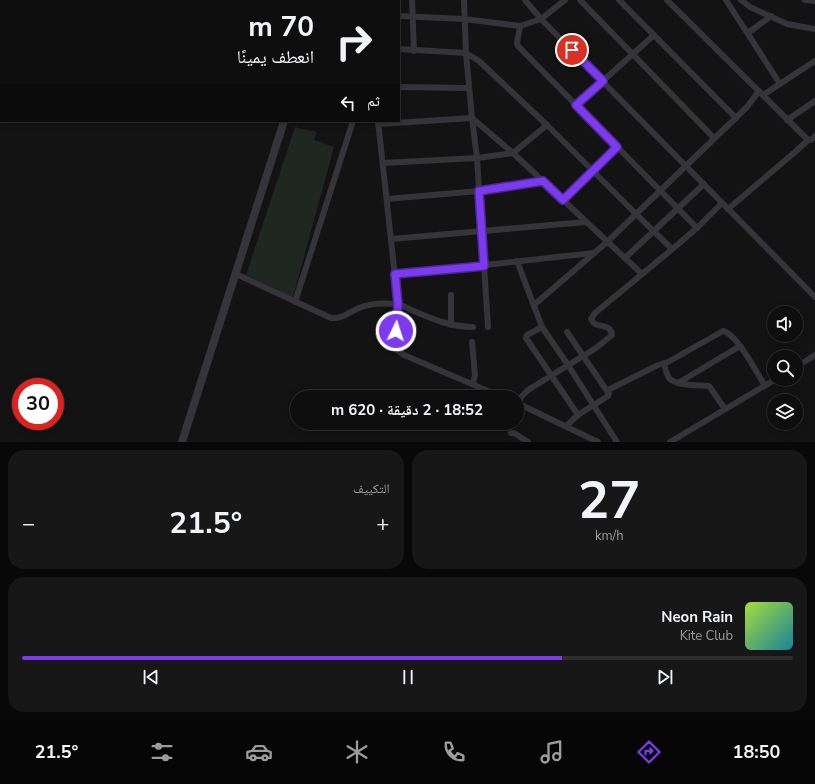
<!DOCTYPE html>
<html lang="ar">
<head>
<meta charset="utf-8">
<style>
	body { margin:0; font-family:"Nunito Sans","Noto Naskh Arabic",sans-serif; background:#171718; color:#f1f3f6; direction:rtl; height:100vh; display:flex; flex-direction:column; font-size:15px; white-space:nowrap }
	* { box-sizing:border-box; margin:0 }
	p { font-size:13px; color:#9b9c9e }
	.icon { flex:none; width:22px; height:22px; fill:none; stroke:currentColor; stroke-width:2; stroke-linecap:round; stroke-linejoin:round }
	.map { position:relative; height:442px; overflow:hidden; direction:ltr }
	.side { display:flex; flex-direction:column; gap:8px; padding:8px; background:#080808; flex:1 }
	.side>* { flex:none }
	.top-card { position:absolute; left:0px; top:0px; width:400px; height:122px; box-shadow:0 2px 10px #0003,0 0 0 1px #2e2e2f; direction:rtl; background:#0e0e0f; color:#f1f3f6; overflow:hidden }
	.tools { position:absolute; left:767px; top:306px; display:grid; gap:8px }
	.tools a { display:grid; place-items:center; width:36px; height:36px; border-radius:50%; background:#0e0e0f; box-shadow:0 2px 10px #0003,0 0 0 1px #2e2e2f; font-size:20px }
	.speed { position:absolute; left:12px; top:378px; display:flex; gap:8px; font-size:20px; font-weight:700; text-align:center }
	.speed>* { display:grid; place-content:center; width:52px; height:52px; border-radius:50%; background:#0e0e0f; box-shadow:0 2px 10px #0003,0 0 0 1px #2e2e2f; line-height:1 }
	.speed .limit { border:6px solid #d22; background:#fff; color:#111 }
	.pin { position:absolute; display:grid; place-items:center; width:34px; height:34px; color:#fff; margin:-17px; border:2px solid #fff; border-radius:50%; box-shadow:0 1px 4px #0007 }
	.me { position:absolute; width:44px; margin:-22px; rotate:4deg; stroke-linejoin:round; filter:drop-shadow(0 0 3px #0008) }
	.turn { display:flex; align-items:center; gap:14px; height:84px; padding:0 20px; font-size:18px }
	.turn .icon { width:52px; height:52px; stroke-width:2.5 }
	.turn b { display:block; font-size:28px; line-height:34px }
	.then { display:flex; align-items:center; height:38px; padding:0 20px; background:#0003; gap:8px; font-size:15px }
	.big { font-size:30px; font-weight:700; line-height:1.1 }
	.side .widget { flex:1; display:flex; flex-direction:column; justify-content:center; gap:6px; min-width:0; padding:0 14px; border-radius:16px; background:#171718 }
	.side .dial { align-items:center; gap:0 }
	.dial b { font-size:52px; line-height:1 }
	.song { display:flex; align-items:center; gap:12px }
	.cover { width:48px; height:48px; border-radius:6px; background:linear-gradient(135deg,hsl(80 70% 55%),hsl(190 70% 35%)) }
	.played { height:4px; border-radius:2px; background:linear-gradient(90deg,#7c3aed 70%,#2e2e2f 70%) }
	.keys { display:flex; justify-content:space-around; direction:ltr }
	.heat { display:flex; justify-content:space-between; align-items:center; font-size:22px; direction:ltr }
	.side .tiles { flex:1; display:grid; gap:8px; grid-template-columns:1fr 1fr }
	.widget:last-child { grid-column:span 2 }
	.trip { position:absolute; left:290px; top:390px; width:234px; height:40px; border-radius:20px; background:#0e0e0f; box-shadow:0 2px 10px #0003,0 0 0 1px #2e2e2f; font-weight:700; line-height:40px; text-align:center; direction:rtl }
	.tab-bar { display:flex; height:64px; justify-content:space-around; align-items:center; background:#060606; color:#9b9c9e }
	.tab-bar .icon { width:28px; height:28px }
	.tab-bar .active { color:#7c3aed }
	.tab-bar b { font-size:18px; color:#f1f3f6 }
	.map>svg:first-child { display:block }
</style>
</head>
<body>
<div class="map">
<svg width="815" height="442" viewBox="0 0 815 442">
	<rect width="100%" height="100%" fill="#131314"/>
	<path fill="#1f2721" d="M295 127 317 132 314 140 334 147 293 297 246 275Z"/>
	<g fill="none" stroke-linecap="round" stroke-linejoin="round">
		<g stroke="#343439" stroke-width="6">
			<path d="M367 0V1"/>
			<path d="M412 0 414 51"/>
			<path d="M464 0 466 53 472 118 477 158 488 327"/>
			<path d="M525 0 541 19 815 297"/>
			<path d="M565 0 541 19 520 26 517 43 518 46 697 228"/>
			<path d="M580 0 714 138"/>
			<path d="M619 0 736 118"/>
			<path d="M667 0 808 140H811L815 136"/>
			<path d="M726 0 780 84"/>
			<path d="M741 0 750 7 787 24 815 29"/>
			<path d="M805 0 815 1"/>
			<path d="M0 15H1"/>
			<path d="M399 16 464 19 520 26"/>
			<path d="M748 33 771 16"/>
			<path d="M399 49 466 53 479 61 547 125 636 214 672 249"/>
			<path d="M399 87 469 88"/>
			<path d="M763 95 815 61"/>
			<path d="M576 105 654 35"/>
			<path d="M787 120 815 101"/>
			<path d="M378 121 398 304 395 344 397 350 404 355 502 397"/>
			<path d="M379 124 472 118 513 153 642 274"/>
			<path d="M383 163 477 158 513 153 547 125"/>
			<path d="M387 199 479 191 543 181"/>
			<path d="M563 200 617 147"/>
			<path d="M728 209 795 152 808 140"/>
			<path d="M391 239 586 222"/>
			<path d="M625 258 704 184"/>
			<path d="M517 261 542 327 568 365 617 442"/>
			<path d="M236 274 331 318C343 319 349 312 359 308 370 303 384 303 396 304 403 305 410 310 416 312 435 320 452 327 473 327"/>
			<path d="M395 274C462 268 528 260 594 253"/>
			<path d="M295 302 353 121"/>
			<path d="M534 305 607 242 747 107 759 91"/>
			<path d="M451 325V295"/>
			<path d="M542 327 527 335 526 338 578 415 566 426"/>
			<path d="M567 332 609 394 608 396 578 415"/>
			<path d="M472 342 475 375 473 384"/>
			<path d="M664 363C665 368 666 373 669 378 675 386 699 385 709 386L725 409"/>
			<path d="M796 367 815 355"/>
			<path d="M678 383 740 346"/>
			<path d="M608 390 658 365 668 362 723 331C737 334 757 373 765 386"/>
			<path d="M517 403 598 442"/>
			<path d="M518 404 522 396 528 390 596 348 612 335C610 321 595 330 591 319L595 313 676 246 697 228 722 203"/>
			<path d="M511 433H514L528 442"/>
			<path d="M670 442 776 379"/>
		</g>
		<g stroke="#343439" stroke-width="8">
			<path d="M322 1V0"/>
			<path d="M182 442 284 121"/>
		</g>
	</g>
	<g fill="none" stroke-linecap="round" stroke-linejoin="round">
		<g stroke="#51269a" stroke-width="10">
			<path id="route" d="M396 331 398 304 395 274 484 266 479 191 543 181 563 200 617 147 576 105 603 81 572 50"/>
		</g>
		<use href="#route" stroke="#7c3aed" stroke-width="7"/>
	</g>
</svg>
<div class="tools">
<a><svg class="icon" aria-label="sound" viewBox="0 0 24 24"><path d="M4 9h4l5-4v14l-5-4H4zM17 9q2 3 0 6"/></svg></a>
<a><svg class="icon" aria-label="search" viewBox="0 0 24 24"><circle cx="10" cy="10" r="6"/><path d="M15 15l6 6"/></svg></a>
<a><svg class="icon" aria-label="layers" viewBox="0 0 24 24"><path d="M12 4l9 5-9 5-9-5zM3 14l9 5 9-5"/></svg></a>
</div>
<div class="speed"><div class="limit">30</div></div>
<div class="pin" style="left:572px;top:50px;background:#d93025"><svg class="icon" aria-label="arrive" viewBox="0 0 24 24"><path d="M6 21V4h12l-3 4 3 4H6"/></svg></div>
<svg class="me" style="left:396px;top:331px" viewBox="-20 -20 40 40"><circle r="17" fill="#7c3aed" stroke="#fff" stroke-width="3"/><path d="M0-11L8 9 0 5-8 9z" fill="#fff"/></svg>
<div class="trip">18:52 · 2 دقيقة · 620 m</div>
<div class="top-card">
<div class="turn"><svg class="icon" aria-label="right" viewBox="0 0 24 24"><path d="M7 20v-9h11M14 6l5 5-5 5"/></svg><div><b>70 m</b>انعطف يمينًا</div></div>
<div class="then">ثم<svg class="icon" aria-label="left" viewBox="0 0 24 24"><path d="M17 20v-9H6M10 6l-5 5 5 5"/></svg></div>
</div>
</div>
<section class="side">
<div class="tiles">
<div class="widget dial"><b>27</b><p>km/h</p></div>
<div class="widget"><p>التكييف</p>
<div class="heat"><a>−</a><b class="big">21.5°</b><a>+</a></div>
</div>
<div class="widget">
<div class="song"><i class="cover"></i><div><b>Neon Rain</b><p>Kite Club</p></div></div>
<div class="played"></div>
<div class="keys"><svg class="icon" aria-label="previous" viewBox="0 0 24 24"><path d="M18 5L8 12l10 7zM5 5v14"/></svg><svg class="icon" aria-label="pause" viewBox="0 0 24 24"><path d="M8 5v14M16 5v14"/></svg><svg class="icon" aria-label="next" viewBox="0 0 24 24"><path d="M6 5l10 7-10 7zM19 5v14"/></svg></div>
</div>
</div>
</section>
<nav class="tab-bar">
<b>18:50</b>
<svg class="icon active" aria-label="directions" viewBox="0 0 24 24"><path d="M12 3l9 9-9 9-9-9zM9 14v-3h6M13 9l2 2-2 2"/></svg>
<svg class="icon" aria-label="music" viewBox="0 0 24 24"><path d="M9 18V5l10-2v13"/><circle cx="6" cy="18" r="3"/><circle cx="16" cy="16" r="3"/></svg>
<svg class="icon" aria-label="phone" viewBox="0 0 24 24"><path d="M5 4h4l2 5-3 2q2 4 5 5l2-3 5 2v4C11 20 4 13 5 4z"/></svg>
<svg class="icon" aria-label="climate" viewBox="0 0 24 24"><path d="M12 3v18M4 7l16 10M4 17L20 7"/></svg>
<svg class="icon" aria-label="car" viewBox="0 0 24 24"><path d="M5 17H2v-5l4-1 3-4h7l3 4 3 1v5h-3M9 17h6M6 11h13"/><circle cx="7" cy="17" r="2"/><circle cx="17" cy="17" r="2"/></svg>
<svg class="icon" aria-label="filters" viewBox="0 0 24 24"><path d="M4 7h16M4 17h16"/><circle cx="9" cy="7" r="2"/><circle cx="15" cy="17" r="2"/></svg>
<b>21.5°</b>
</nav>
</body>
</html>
